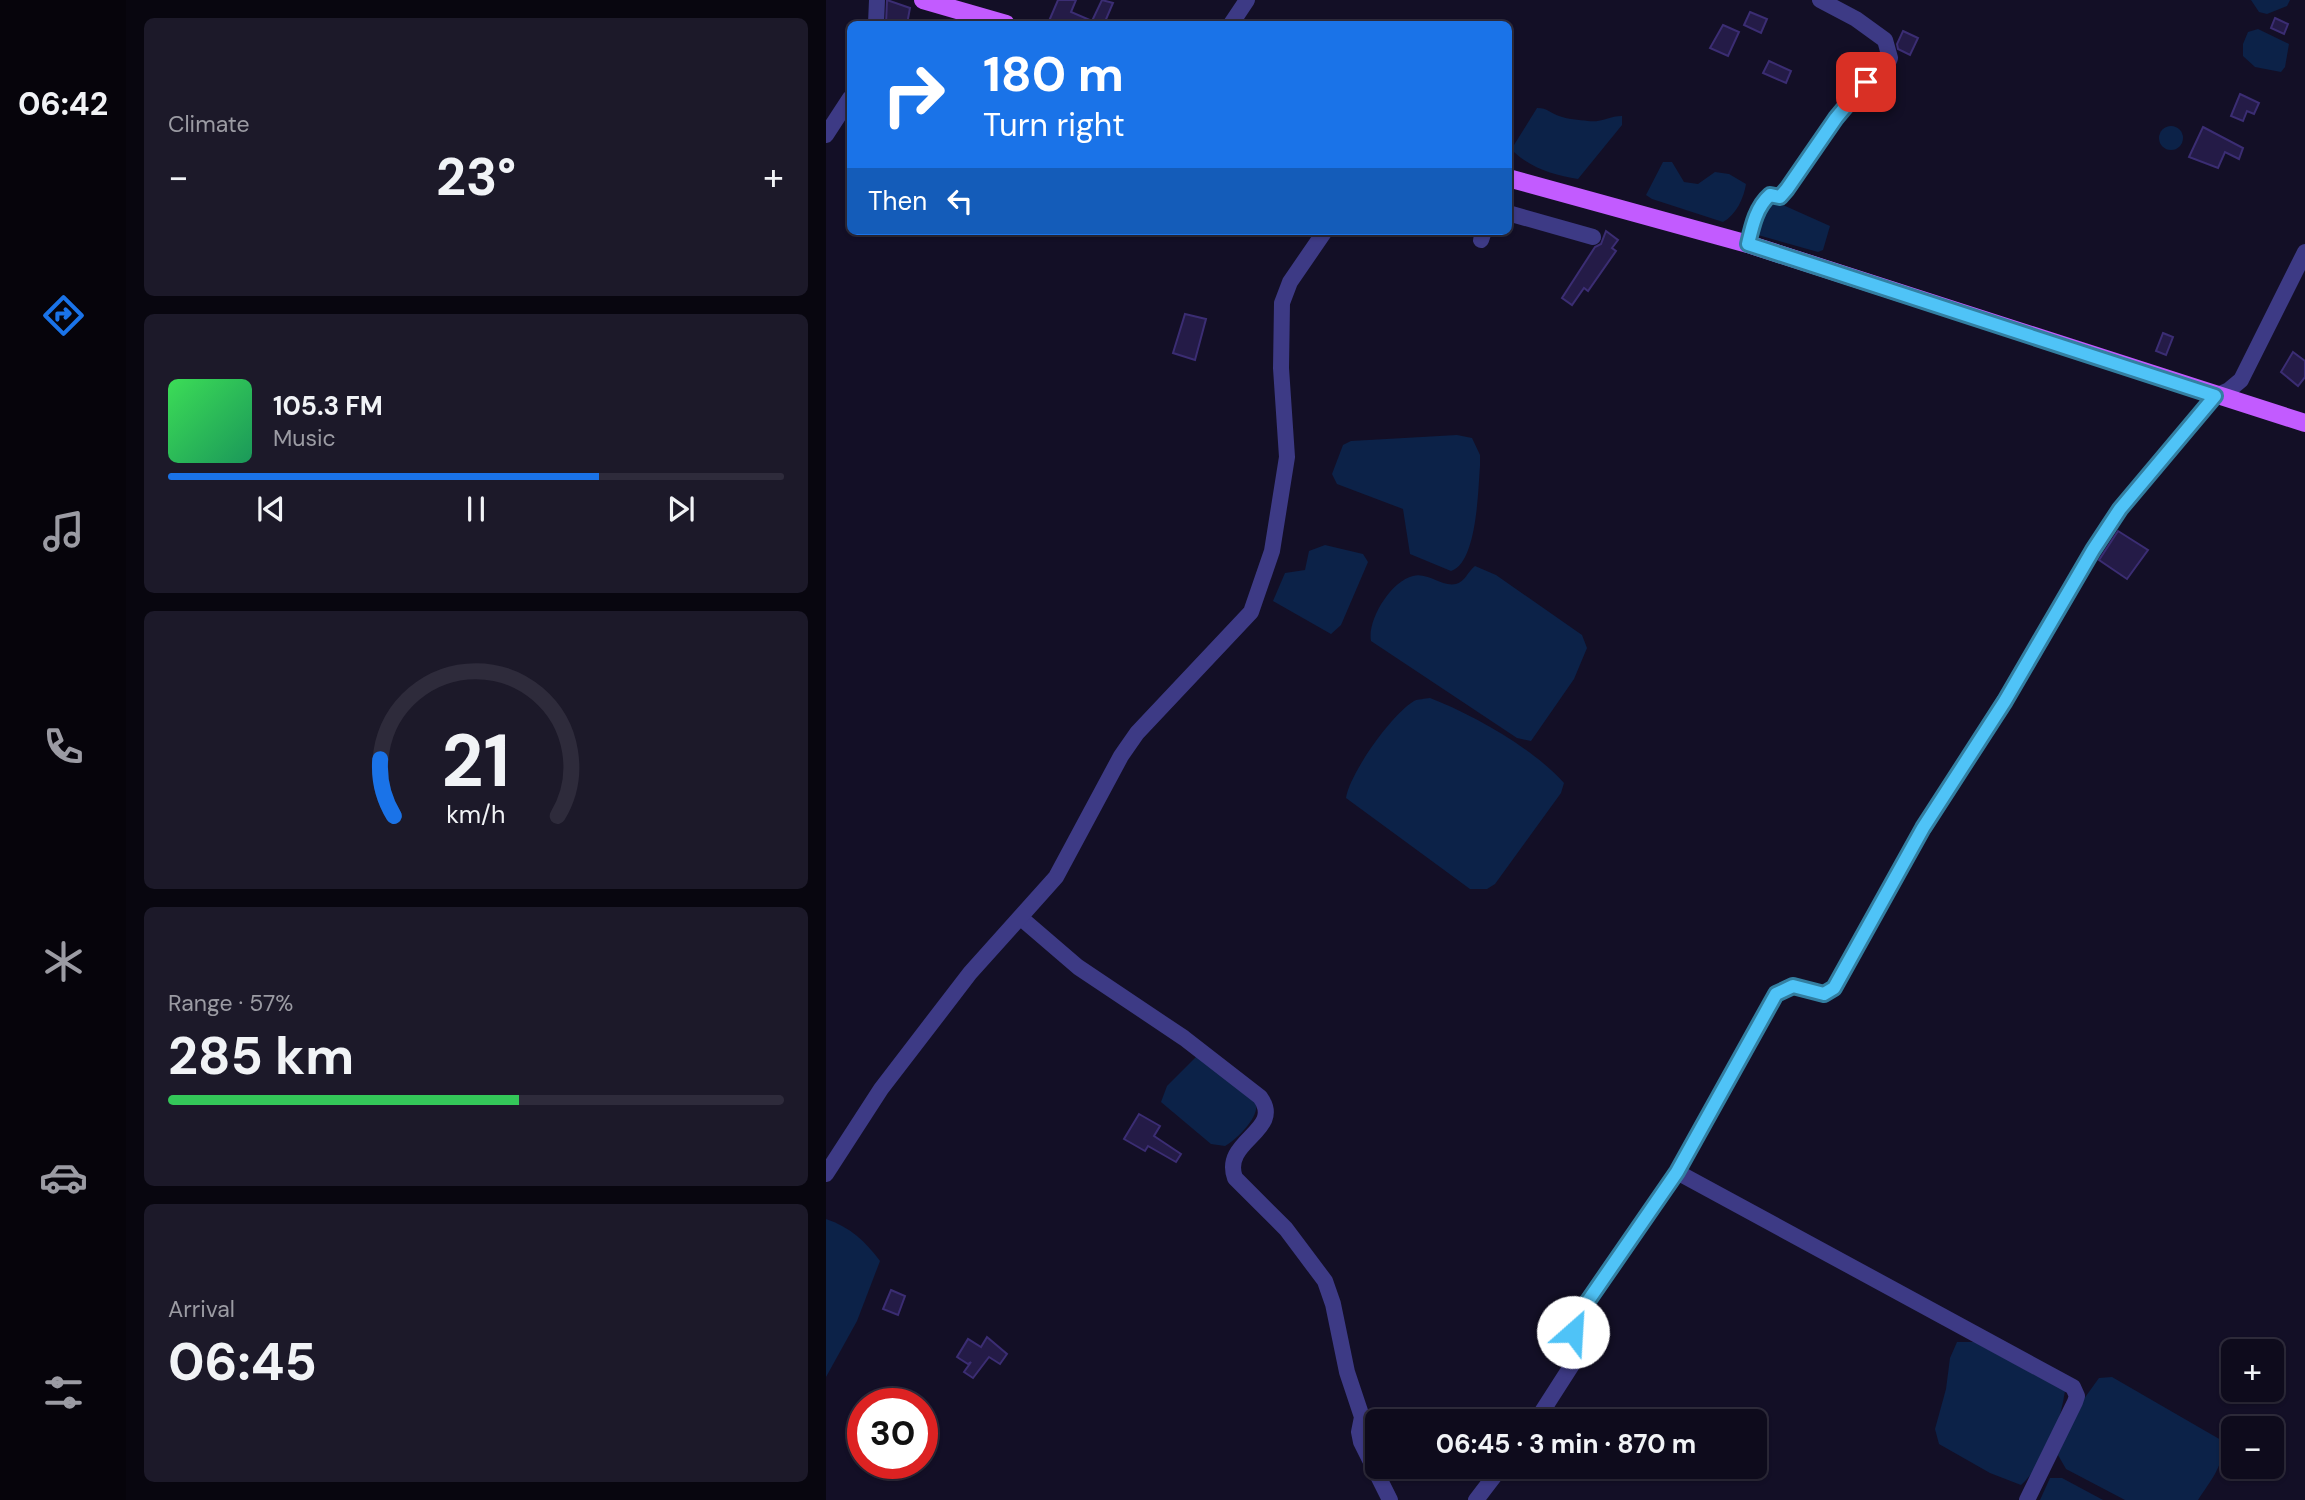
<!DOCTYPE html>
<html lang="en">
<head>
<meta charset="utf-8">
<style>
	body { margin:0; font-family:"DM Sans",sans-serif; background:#1c1929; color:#f1f3f6; height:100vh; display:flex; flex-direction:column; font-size:26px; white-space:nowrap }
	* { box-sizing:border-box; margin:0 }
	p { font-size:23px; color:#9b9ba3 }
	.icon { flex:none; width:38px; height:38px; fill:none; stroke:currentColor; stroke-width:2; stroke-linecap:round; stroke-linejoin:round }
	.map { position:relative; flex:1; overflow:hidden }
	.panel { display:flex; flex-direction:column; gap:18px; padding:18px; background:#08060f; width:700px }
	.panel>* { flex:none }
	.guide { position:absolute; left:21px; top:21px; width:665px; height:214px; border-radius:10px; box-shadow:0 2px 5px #0004,0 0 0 2px #2e2b3b; background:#1a73e8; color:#fff; overflow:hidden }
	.fabs { position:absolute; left:1395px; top:1339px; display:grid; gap:14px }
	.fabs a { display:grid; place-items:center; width:63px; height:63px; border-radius:10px; background:#0e0b1c; box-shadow:0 2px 5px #0004,0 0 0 2px #2e2b3b; font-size:35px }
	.speed { position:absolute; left:21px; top:1388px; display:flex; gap:14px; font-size:35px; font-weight:700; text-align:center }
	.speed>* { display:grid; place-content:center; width:91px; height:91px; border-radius:50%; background:#0e0b1c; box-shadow:0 2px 5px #0004,0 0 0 2px #2e2b3b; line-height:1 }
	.speed .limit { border:10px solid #d22; background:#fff; color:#111 }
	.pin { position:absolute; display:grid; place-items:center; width:60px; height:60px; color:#fff; margin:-30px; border-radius:14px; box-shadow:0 4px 10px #0006 }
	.me { position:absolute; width:77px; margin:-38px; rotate:26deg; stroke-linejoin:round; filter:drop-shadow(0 0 5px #0008) }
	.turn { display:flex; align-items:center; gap:24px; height:147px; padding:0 21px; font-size:32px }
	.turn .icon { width:91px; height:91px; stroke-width:2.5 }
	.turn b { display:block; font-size:49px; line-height:60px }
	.then { display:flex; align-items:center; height:66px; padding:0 21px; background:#0003; gap:14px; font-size:26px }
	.big { font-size:52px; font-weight:700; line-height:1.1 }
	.panel .card { flex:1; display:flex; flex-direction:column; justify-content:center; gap:10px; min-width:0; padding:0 24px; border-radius:10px; background:#1c1929 }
	.panel .dial { align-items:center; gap:0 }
	.dial svg { height:182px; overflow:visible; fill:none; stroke:#2e2b3b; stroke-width:7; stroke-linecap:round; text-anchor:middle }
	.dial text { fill:#f1f3f6; stroke:none }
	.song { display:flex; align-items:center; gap:21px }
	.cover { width:84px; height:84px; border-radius:10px; background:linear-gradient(135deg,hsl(130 70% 55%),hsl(150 70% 35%)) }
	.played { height:7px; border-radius:4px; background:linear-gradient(90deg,#1a73e8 70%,#2e2b3b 70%) }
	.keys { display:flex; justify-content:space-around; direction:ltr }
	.heat { display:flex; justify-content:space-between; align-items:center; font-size:38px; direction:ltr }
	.charge { height:10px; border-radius:5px; background:linear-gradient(90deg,#34c759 57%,#2e2b3b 0) }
	.trip { position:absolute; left:539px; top:1409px; width:402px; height:70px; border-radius:10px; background:#0e0b1c; box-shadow:0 2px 5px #0004,0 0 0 2px #2e2b3b; font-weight:700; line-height:70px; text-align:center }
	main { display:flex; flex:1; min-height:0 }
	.tab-bar { display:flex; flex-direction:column; width:126px; justify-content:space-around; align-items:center; background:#06040b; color:#9b9ba3 }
	.tab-bar .icon { width:49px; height:49px }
	.tab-bar .active { color:#1a73e8 }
	.tab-bar b { font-size:32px; color:#f1f3f6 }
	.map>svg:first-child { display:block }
</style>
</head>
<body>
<main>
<nav class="tab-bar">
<b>06:42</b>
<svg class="icon active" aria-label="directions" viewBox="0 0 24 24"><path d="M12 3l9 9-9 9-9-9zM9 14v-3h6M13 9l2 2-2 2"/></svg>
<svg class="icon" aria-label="music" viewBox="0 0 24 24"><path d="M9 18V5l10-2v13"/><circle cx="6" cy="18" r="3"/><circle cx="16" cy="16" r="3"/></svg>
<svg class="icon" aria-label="phone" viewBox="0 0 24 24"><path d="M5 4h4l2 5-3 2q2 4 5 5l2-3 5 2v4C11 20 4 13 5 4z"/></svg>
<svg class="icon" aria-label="climate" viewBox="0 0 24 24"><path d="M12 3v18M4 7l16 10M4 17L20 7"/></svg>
<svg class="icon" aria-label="car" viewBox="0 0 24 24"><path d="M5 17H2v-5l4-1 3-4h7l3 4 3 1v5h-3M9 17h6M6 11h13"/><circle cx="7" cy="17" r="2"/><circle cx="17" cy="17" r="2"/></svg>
<svg class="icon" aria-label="filters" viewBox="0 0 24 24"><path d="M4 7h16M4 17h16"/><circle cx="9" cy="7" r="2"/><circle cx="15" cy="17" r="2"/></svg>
</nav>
<section class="panel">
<div class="card"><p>Climate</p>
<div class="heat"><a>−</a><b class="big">23°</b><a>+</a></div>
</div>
<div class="card">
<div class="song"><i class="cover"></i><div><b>105.3 FM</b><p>Music</p></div></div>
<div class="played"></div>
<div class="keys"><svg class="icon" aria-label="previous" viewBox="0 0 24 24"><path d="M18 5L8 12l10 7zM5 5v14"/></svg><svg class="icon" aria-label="pause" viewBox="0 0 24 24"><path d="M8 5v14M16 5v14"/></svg><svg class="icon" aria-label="next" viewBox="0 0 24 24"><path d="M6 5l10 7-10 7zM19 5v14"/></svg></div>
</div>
<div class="card dial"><svg viewBox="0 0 100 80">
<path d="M14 69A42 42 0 1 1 86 69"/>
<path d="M14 69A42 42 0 0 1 8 44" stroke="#1a73e8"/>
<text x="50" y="56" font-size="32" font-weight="700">21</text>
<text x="50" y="72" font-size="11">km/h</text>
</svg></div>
<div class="card"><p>Range · 57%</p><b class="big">285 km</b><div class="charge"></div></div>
<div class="card"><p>Arrival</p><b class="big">06:45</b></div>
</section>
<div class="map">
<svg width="1479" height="1500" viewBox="0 0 1479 1500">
	<rect width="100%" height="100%" fill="#130f26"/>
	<g fill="#0c2248">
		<path d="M1425 0H1464L1461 6 1441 14 1433 12Z"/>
		<path d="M1432 29 1463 44 1459 67 1455 72 1429 67 1417 56V44L1422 32Z"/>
		<path d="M711 108C722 108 724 113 733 116 741 119 753 120 762 121 775 123 783 116 796 116V125L752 179C729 175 706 169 688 152V145Z"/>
		<circle cx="1345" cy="138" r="12"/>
		<path d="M837 162H846L858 182 872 184 889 172 903 174 920 184C918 198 910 215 897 222L826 199 820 195Z"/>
		<path d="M946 200 1004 226 997 250 992 252 932 235 937 210Z"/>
		<path d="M631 435 646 438 654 455V466C652 491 651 563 625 571L584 554 577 509 511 484 506 474 517 445 525 441Z"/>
		<path d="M499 545 537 554 542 562 515 625 505 634 447 601 459 573 479 570 483 551Z"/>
		<path d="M649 566 670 575 756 635 761 648 748 679 705 741 691 738 545 641C541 620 565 581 587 576 602 572 615 587 630 584 639 582 642 571 649 566Z"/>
		<path d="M604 698C646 714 708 749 738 783L735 793 669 884 661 889H644L520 798C524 773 565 715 588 701 592 699 599 699 604 698Z"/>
		<path d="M371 1056 430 1102C434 1117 411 1139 399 1146L385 1144 335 1102 341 1086Z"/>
		<path d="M0 1219C24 1227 39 1241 54 1261L31 1321 0 1377Z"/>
		<path d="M1131 1342H1148L1239 1391C1234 1424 1220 1461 1195 1485L1164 1473 1113 1444 1109 1429 1120 1389 1124 1358Z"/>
		<path d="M1286 1377 1395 1440C1401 1463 1384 1481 1372 1500H1299L1240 1469 1232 1455 1255 1403 1273 1378Z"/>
		<path d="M1224 1478H1236L1277 1500H1214Z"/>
	</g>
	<g fill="#241b47" stroke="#3b2d73" stroke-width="2">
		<path d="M61 0 84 8 81 24H60Z"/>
		<path d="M232 0H250L245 12 266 21 276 0 287 3 278 24H231L223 21Z"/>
		<path d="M924 12 941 19 935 33 918 25Z"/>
		<path d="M1449 18 1462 24 1458 34 1445 28Z"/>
		<path d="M897 25 913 32 902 56 884 48Z"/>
		<path d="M1077 31 1092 38 1084 55 1072 49 1071 44Z"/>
		<path d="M943 61 965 71 960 83 937 73Z"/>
		<path d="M1414 94 1433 103 1428 114 1421 111 1417 121 1405 116Z"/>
		<path d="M1377 127 1417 148 1413 159 1399 152 1392 168 1363 157Z"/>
		<path d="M780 231 792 240 786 248 790 251 762 291 758 288 746 305 736 298 769 247 775 244Z"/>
		<path d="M359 314 380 319 369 360 347 353Z"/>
		<path d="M1337 333 1347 337 1340 355 1330 351Z"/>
		<path d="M1467 352 1479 361V377L1472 386 1455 372Z"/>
		<path d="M1292 531 1322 550 1301 579 1273 560Z"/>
		<path d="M313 1114 334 1126 328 1136 355 1154 350 1162 322 1146 319 1151 298 1139Z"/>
		<path d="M65 1290 79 1296 72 1315 57 1309Z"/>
		<path d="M161 1337 181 1354 174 1364 163 1357 147 1378 138 1372 145 1362 142 1364 131 1357 142 1339 155 1347Z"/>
	</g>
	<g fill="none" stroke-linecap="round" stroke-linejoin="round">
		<g stroke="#3d3a85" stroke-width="16">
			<path d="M50 24 51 0"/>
			<path d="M405 24 421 0"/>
			<path d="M0 135 24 98"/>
			<path d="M682 213 767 237"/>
			<path d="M655 240 658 231"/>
			<path d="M922 244C926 227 930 207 945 195L954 197 961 189 1010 118 1040 82 1058 72 1064 58 1059 40 1030 19 994 0"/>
			<path d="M195 918 252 967 358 1038 434 1097C459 1131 395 1140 409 1178L460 1229 499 1281 507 1304 521 1372 536 1417 533 1432 535 1442 564 1500"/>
			<path d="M851 1172 1247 1387 1251 1396 1249 1402 1201 1500"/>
			<path d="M0 1174 55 1089 144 973 230 877 295 756 311 733 425 612 446 551 461 457 455 368 456 303 464 282 499 231"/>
			<path d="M710 1421 753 1354 747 1333 753 1314 851 1172 950 994 967 986 998 994 1008 988 1097 828 1179 700 1267 550 1294 509 1389 396 1403 390 1415 380 1479 252"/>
			<path d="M650 1500 676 1466"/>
		</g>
		<g stroke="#c25bff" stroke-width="18">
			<path d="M97 0 180 24"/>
			<path d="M682 178 922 244 1479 423"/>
		</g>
	</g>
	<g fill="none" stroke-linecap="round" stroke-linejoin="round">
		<g stroke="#337fa1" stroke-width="18">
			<path id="route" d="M747 1332 753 1314 851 1172 950 994 967 986 998 994 1008 988 1097 828 1179 701 1267 550 1294 509 1389 396 922 244C926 227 930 207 944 195L954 197 961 189 1010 118 1040 82"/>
		</g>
		<use href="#route" stroke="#4fc3f7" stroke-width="12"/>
	</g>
</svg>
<div class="fabs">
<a>+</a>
<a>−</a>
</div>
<div class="speed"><div class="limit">30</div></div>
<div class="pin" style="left:1040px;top:82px;background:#d93025"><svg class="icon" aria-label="arrive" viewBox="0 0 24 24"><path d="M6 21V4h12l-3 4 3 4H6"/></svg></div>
<svg class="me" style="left:747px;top:1332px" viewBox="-20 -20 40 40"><circle r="19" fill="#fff"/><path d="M0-13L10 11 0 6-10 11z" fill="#4fc3f7"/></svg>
<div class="trip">06:45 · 3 min · 870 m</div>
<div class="guide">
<div class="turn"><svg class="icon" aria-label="right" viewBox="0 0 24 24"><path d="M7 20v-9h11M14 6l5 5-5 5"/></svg><div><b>180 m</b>Turn right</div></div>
<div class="then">Then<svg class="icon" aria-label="left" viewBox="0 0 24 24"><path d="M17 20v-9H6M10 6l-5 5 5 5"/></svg></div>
</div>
</div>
</main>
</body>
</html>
